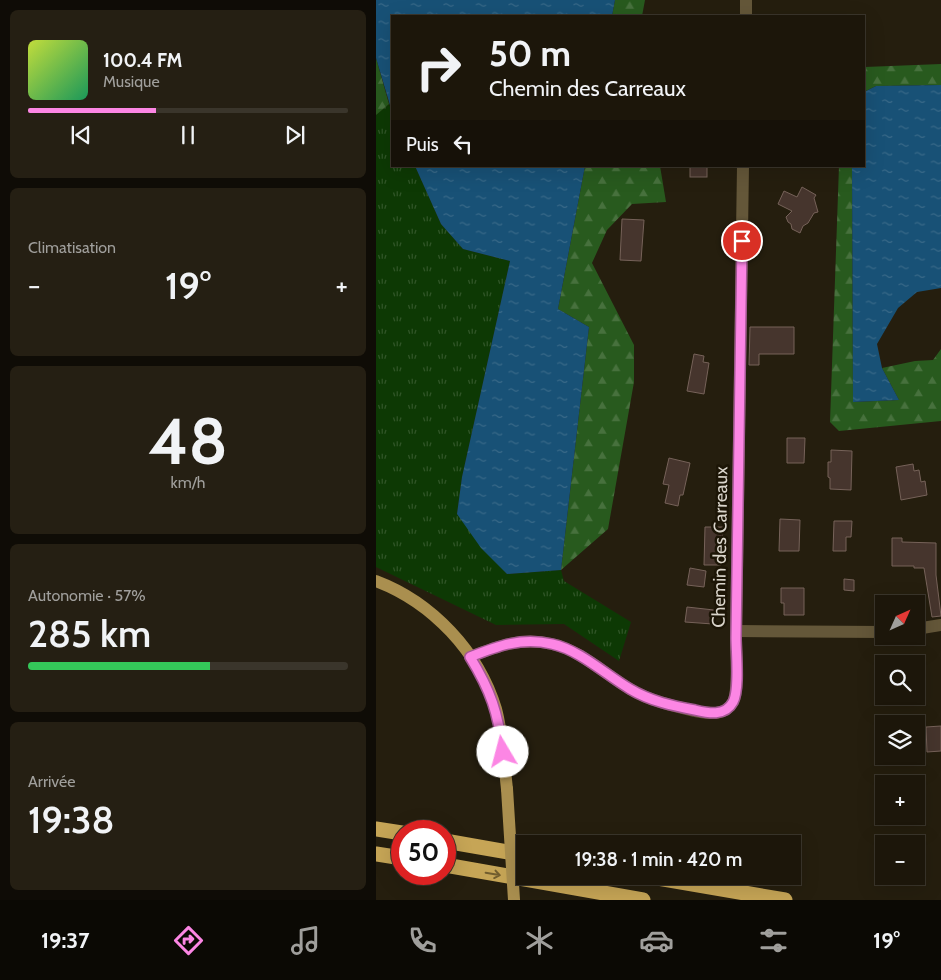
<!DOCTYPE html>
<html lang="fr">
<head>
<meta charset="utf-8">
<style>
	body { margin:0; font-family:Cabin,sans-serif; background:#251f13; color:#f1f3f6; height:100vh; display:flex; flex-direction:column; font-size:19px; white-space:nowrap }
	* { box-sizing:border-box; margin:0 }
	p { font-size:16px; color:#a09f9c }
	.icon { flex:none; width:28px; height:28px; fill:none; stroke:currentColor; stroke-width:2; stroke-linecap:round; stroke-linejoin:round }
	.map { position:relative; flex:1; overflow:hidden }
	.sheet { display:flex; flex-direction:column; gap:10px; padding:10px; background:#0f0c06; width:376px }
	.sheet>* { flex:none }
	.guide { position:absolute; left:15px; top:15px; width:474px; height:152px; border-radius:0px; box-shadow:0 5px 20px #0002,0 0 0 1px #3a352b; background:#1c160a; color:#f1f3f6; overflow:hidden }
	.needle { width:32px; rotate:45deg }
	.buttons { position:absolute; left:499px; top:595px; display:grid; gap:10px }
	.buttons a { display:grid; place-items:center; width:50px; height:50px; border-radius:0px; background:#1c160a; box-shadow:0 5px 20px #0002,0 0 0 1px #3a352b; font-size:25px }
	.speed { position:absolute; left:15px; top:820px; display:flex; gap:10px; font-size:25px; font-weight:700; text-align:center }
	.speed>* { display:grid; place-content:center; width:65px; height:65px; border-radius:50%; background:#1c160a; box-shadow:0 5px 20px #0002,0 0 0 1px #3a352b; line-height:1 }
	.speed .limit { border:8px solid #d22; background:#fff; color:#111 }
	.pin { position:absolute; display:grid; place-items:center; width:42px; height:42px; color:#fff; margin:-21px; border:2px solid #fff; border-radius:50%; box-shadow:0 1px 5px #0007 }
	.me { position:absolute; width:55px; margin:-28px; rotate:352deg; stroke-linejoin:round; filter:drop-shadow(0 0 4px #0008) }
	.turn { display:flex; align-items:center; gap:18px; height:105px; padding:0 15px; font-size:22px }
	.turn .icon { width:65px; height:65px; stroke-width:2.5 }
	.turn b { display:block; font-size:35px; line-height:42px }
	.then { display:flex; align-items:center; height:48px; padding:0 15px; background:#0003; gap:10px; font-size:19px }
	.big { font-size:38px; font-weight:600; line-height:1.1 }
	.sheet .card { flex:1; display:flex; flex-direction:column; justify-content:center; gap:8px; min-width:0; padding:0 18px; border-radius:8px; background:#251f13 }
	.sheet .dial { align-items:center; gap:0 }
	.dial b { font-size:65px; line-height:1 }
	.song { display:flex; align-items:center; gap:15px }
	.cover { width:60px; height:60px; border-radius:8px; background:linear-gradient(135deg,hsl(70 70% 55%),hsl(150 70% 35%)) }
	.played { height:5px; border-radius:2px; background:linear-gradient(90deg,#fc86e4 40%,#3a352b 40%) }
	.keys { display:flex; justify-content:space-around; direction:ltr }
	.heat { display:flex; justify-content:space-between; align-items:center; font-size:28px; direction:ltr }
	.charge { height:8px; border-radius:4px; background:linear-gradient(90deg,#34c759 57%,#3a352b 0) }
	.trip { position:absolute; left:140px; top:835px; width:285px; height:50px; border-radius:0px; background:#1c160a; box-shadow:0 5px 20px #0002,0 0 0 1px #3a352b; font-weight:600; line-height:50px; text-align:center }
	.dock { display:flex; height:80px; justify-content:space-around; align-items:center; background:#0b0904; color:#a09f9c }
	.dock .icon { width:35px; height:35px }
	.dock .selected { color:#fc86e4 }
	.dock b { font-size:22px; color:#f1f3f6 }
	main { display:flex; flex:1; min-height:0 }
	.map>svg:first-child { display:block }
</style>
</head>
<body>
<main>
<section class="sheet">
<div class="card">
<div class="song"><i class="cover"></i><div><b>100.4 FM</b><p>Musique</p></div></div>
<div class="played"></div>
<div class="keys"><svg class="icon" aria-label="previous" viewBox="0 0 24 24"><path d="M18 5L8 12l10 7zM5 5v14"/></svg><svg class="icon" aria-label="pause" viewBox="0 0 24 24"><path d="M8 5v14M16 5v14"/></svg><svg class="icon" aria-label="next" viewBox="0 0 24 24"><path d="M6 5l10 7-10 7zM19 5v14"/></svg></div>
</div>
<div class="card"><p>Climatisation</p>
<div class="heat"><a>−</a><b class="big">19°</b><a>+</a></div>
</div>
<div class="card dial"><b>48</b><p>km/h</p></div>
<div class="card"><p>Autonomie · 57%</p><b class="big">285 km</b><div class="charge"></div></div>
<div class="card"><p>Arrivée</p><b class="big">19:38</b></div>
</section>
<div class="map">
<svg width="565" height="900" viewBox="0 0 565 900">
	<defs>
		<pattern id="grass-tufts" width="24" height="20" patternUnits="userSpaceOnUse" patternTransform="scale(1.25)"><rect width="24" height="20" fill="#0d3904"/><path d="M3 7l-1-3M5 7V3M7 7l1-3M15 17l-1-3M17 17v-4M19 17l1-3" fill="none" stroke="#305527"/></pattern>
		<pattern id="forest-firs" width="22" height="20" patternUnits="userSpaceOnUse" patternTransform="scale(1.25)"><rect width="22" height="20" fill="#285a1e"/><path d="M5 1l3.5 6h-7zM16 11l3.5 6h-7z" fill="#47713d"/></pattern>
		<pattern id="water-ripples" width="26" height="14" patternUnits="userSpaceOnUse" patternTransform="scale(1.25)"><rect width="26" height="14" fill="#185176"/><path d="M2 4q2-2 4 0t4 0M15 11q2-2 4 0t4 0" fill="none" stroke="#396988"/></pattern>
	</defs>
	<rect width="100%" height="100%" fill="#251e0e"/>
	<path fill="url(#grass-tufts)" d="M13 104 16 112V166H39L65 224 87 249 134 261 86 477 81 514 131 574 185 570 188 581 255 622 243 661 188 624 120 625 0 567V115Z"/>
	<g fill="url(#forest-firs)">
		<path d="M239 0H269L266 16H236Z"/>
		<path d="M0 58 13 104 0 115Z"/>
		<path d="M565 64V85L500 86 488 92V69L489 67Z"/>
		<path d="M209 166H284L290 202 256 204 231 230 216 263 258 345V382L232 529 185 570 213 327 182 309Z"/>
		<path d="M463 166H476L477 402 523 400 506 368 539 361 557 360 565 349V421L463 431 454 422Z"/>
	</g>
	<g fill="url(#water-ripples)">
		<path d="M0 0H239L236 16H16V112L0 58Z"/>
		<path d="M565 85V288L541 292 522 308 501 344 506 368 523 400 477 402 476 166H488V92L500 86Z"/>
		<path d="M39 166H209L182 309 213 327 185 570 131 574 105 548 81 514 86 477 134 261 87 249 65 224Z"/>
	</g>
	<g fill="#46352d" stroke="#766259">
		<rect x="314" y="166" width="17" height="11"/>
		<path d="M426 187 440 195 438 198 442 212 438 213 432 223 427 226 424 233 416 229 415 224 412 222 410 217 416 211 402 204 408 191 421 197Z"/>
		<path d="M246 219 268 220 265 261 244 260Z"/>
		<path d="M374 327H418V354H383V365H373Z"/>
		<path d="M318 354 328 356 327 362 333 363 328 394 311 391Z"/>
		<path d="M411 438H429L428 463H411Z"/>
		<path d="M455 450 476 451 475 490 454 489V478L452 477V462H455Z"/>
		<path d="M293 458 314 463 307 495H304L302 506 289 503 293 485 287 484Z"/>
		<path d="M537 464 538 471 543 470 545 482 549 481 551 495 525 500 520 467Z"/>
		<path d="M404 519 424 520 423 551H403Z"/>
		<path d="M458 521H476L475 537H470V551H457Z"/>
		<path d="M329 527H347L345 565H328Z"/>
		<path d="M516 538H526V542L560 543V575L565 616 556 617 548 568H538V566H516Z"/>
		<path d="M314 568 330 571 328 587 311 585Z"/>
		<path d="M468 579 478 580V591L468 590Z"/>
		<path d="M405 588H428V615H408V603H405Z"/>
		<path d="M311 607 338 610 337 624 309 622Z"/>
		<path d="M565 726V751L551 752 550 727Z"/>
	</g>
	<g fill="none" stroke-linecap="round" stroke-linejoin="round">
		<g stroke="#645739" stroke-width="12">
			<path d="M370 16V0"/>
			<path d="M540 629 565 625"/>
			<path d="M360 631 508 632"/>
			<path d="M94 657C122 646 145 637 176 644 204 650 230 675 254 689 274 701 297 706 319 711 332 713 349 717 357 702 363 691 360 652 360 638L367 166"/>
		</g>
		<path stroke="#aa8f4f" stroke-width="12" d="M0 581C56 602 103 652 120 709 127 735 128 763 131 789"/>
		<g stroke="#c6a556" stroke-width="15">
			<path d="M0 829 26 833"/>
			<path d="M69 841 149 855"/>
			<path d="M0 854 26 858"/>
			<path d="M69 865 267 900"/>
			<path d="M270 876 409 900"/>
		</g>
		<path stroke="#aa8f4f" stroke-width="12" d="M131 789 138 900"/>
	</g>
	<defs><path id="oneway-shaft" d="M-6 0H5M1.5-3L5.5 0L1.5 3" fill="none" stroke-width="1.6" stroke-linecap="round" stroke-linejoin="round" transform="scale(1.25)"/></defs>
	<use stroke="#715d2e" href="#oneway-shaft" transform="translate(117 874) rotate(10)"/>
	<g fill="none" stroke-linecap="round" stroke-linejoin="round">
		<g stroke="#a45794" stroke-width="12">
			<path id="route" d="M127 752C122 713 115 691 94 657 122 646 145 637 176 644 204 650 230 675 254 689 274 701 297 706 319 710 332 713 349 717 357 702 364 689 360 653 360 638L366 241"/>
		</g>
		<use href="#route" stroke="#fc86e4" stroke-width="9"/>
	</g>
	<g text-anchor="middle" dominant-baseline="central" stroke-width="5" stroke-linejoin="round" paint-order="stroke">
		<g font-size="18" fill="#dad5cb" stroke="#1c1506">
			<text transform="translate(344 547) rotate(-89)">Chemin des Carreaux</text>
		</g>
	</g>
</svg>
<div class="buttons">
<a><svg class="needle" viewBox="-14 -14 28 28"><path d="M0-13l5 13h-10z" fill="#e53935"/><path d="M0 13l5-13h-10z" fill="#a09f9c"/></svg></a>
<a><svg class="icon" aria-label="search" viewBox="0 0 24 24"><circle cx="10" cy="10" r="6"/><path d="M15 15l6 6"/></svg></a>
<a><svg class="icon" aria-label="layers" viewBox="0 0 24 24"><path d="M12 4l9 5-9 5-9-5zM3 14l9 5 9-5"/></svg></a>
<a>+</a>
<a>−</a>
</div>
<div class="speed"><div class="limit">50</div></div>
<div class="pin" style="left:366px;top:241px;background:#d93025"><svg class="icon" aria-label="arrive" viewBox="0 0 24 24"><path d="M6 21V4h12l-3 4 3 4H6"/></svg></div>
<svg class="me" style="left:127px;top:752px" viewBox="-20 -20 40 40"><circle r="19" fill="#fff"/><path d="M0-13L10 11 0 6-10 11z" fill="#fc86e4"/></svg>
<div class="trip">19:38 · 1 min · 420 m</div>
<div class="guide">
<div class="turn"><svg class="icon" aria-label="right" viewBox="0 0 24 24"><path d="M7 20v-9h11M14 6l5 5-5 5"/></svg><div><b>50 m</b>Chemin des Carreaux</div></div>
<div class="then">Puis<svg class="icon" aria-label="left" viewBox="0 0 24 24"><path d="M17 20v-9H6M10 6l-5 5 5 5"/></svg></div>
</div>
</div>
</main>
<nav class="dock">
<b>19:37</b>
<svg class="icon selected" aria-label="directions" viewBox="0 0 24 24"><path d="M12 3l9 9-9 9-9-9zM9 14v-3h6M13 9l2 2-2 2"/></svg>
<svg class="icon" aria-label="music" viewBox="0 0 24 24"><path d="M9 18V5l10-2v13"/><circle cx="6" cy="18" r="3"/><circle cx="16" cy="16" r="3"/></svg>
<svg class="icon" aria-label="phone" viewBox="0 0 24 24"><path d="M5 4h4l2 5-3 2q2 4 5 5l2-3 5 2v4C11 20 4 13 5 4z"/></svg>
<svg class="icon" aria-label="climate" viewBox="0 0 24 24"><path d="M12 3v18M4 7l16 10M4 17L20 7"/></svg>
<svg class="icon" aria-label="car" viewBox="0 0 24 24"><path d="M5 17H2v-5l4-1 3-4h7l3 4 3 1v5h-3M9 17h6M6 11h13"/><circle cx="7" cy="17" r="2"/><circle cx="17" cy="17" r="2"/></svg>
<svg class="icon" aria-label="filters" viewBox="0 0 24 24"><path d="M4 7h16M4 17h16"/><circle cx="9" cy="7" r="2"/><circle cx="15" cy="17" r="2"/></svg>
<b>19°</b>
</nav>
</body>
</html>
